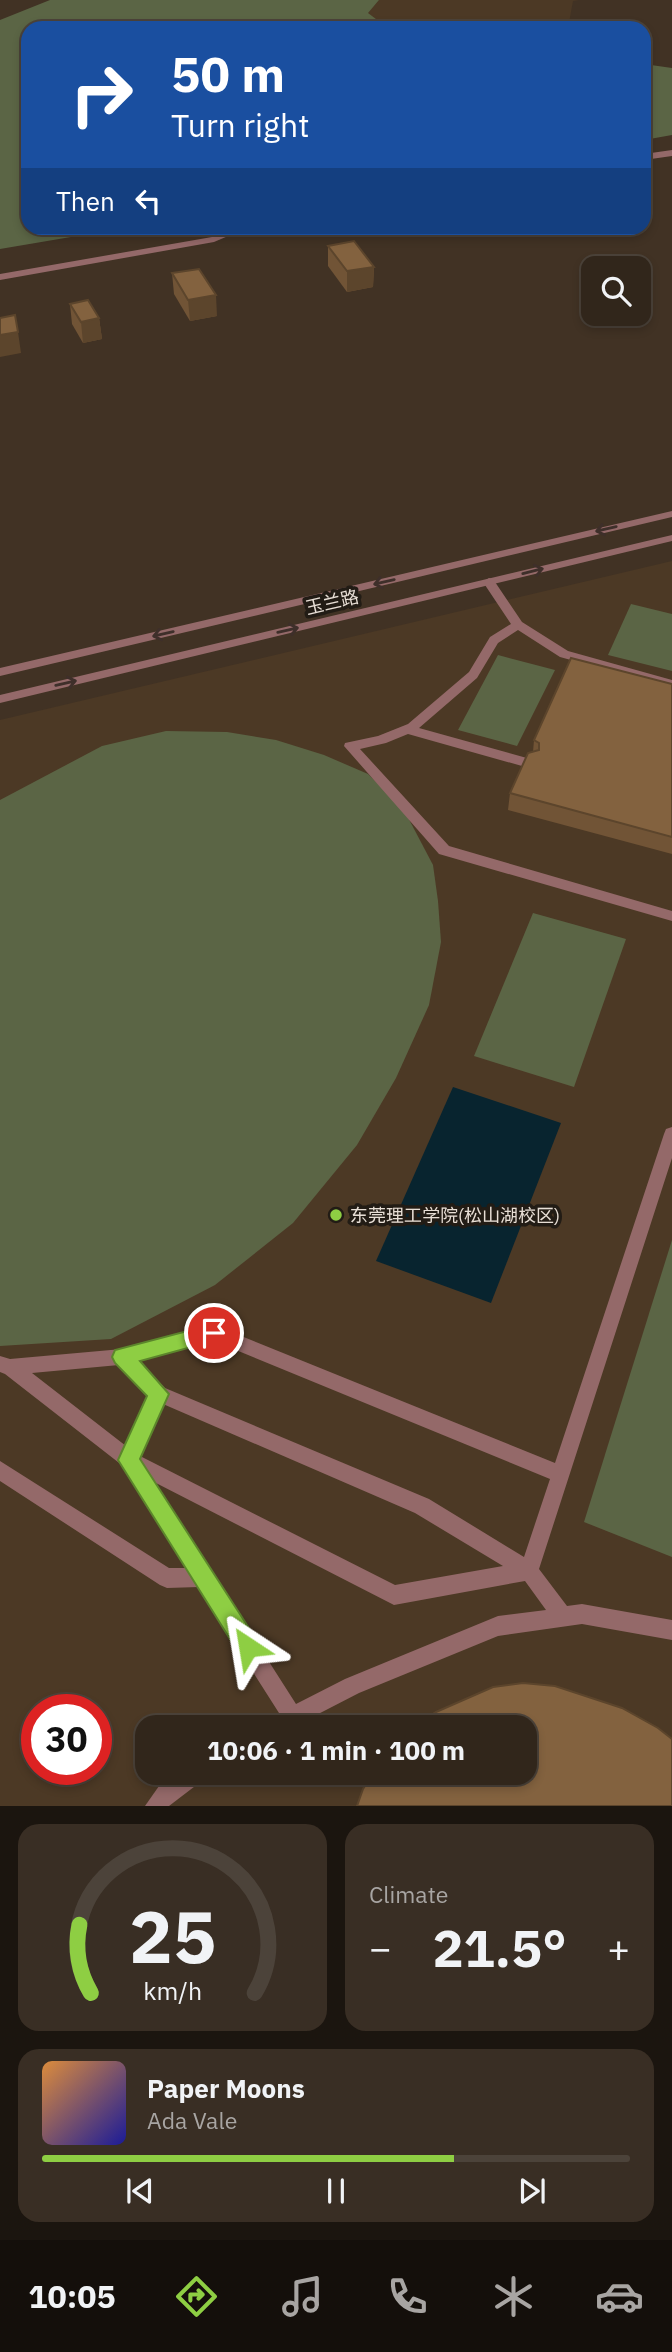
<!DOCTYPE html>
<html lang="en">
<head>
<meta charset="utf-8">
<style>
	body { margin:0; font-family:"IBM Plex Sans","Noto Sans SC",sans-serif; background:#392e24; color:#f1f3f6; height:100vh; display:flex; flex-direction:column; font-size:26px; white-space:nowrap }
	* { box-sizing:border-box; margin:0 }
	p { font-size:23px; color:#a8a5a3 }
	.icon { flex:none; width:38px; height:38px; fill:none; stroke:currentColor; stroke-width:2; stroke-linecap:round; stroke-linejoin:round }
	.map { position:relative; height:1806px; overflow:hidden }
	.details { display:flex; flex-direction:column; gap:18px; padding:18px; background:#1b150f; flex:1 }
	.details>* { flex:none }
	.hud { position:absolute; left:21px; top:21px; width:630px; height:214px; border-radius:21px; box-shadow:0 4px 10px #0003,0 0 0 2px #4c433a; background:#1a4fa0; color:#fff; overflow:hidden }
	.controls { position:absolute; left:581px; top:256px; display:grid; gap:14px }
	.controls a { display:grid; place-items:center; width:70px; height:70px; border-radius:14px; background:#31261b; box-shadow:0 4px 10px #0003,0 0 0 2px #4c433a; font-size:35px }
	.speed { position:absolute; left:21px; top:1694px; display:flex; gap:14px; font-size:35px; font-weight:700; text-align:center }
	.speed>* { display:grid; place-content:center; width:91px; height:91px; border-radius:50%; background:#31261b; box-shadow:0 4px 10px #0003,0 0 0 2px #4c433a; line-height:1 }
	.speed .limit { border:10px solid #d22; background:#fff; color:#111 }
	.pin { position:absolute; display:grid; place-items:center; width:60px; height:60px; color:#fff; margin:-30px; border:4px solid #fff; border-radius:50%; box-shadow:0 2px 7px #0007 }
	.me { position:absolute; width:77px; margin:-38px; rotate:327deg; stroke-linejoin:round; filter:drop-shadow(0 0 5px #0008) }
	.turn { display:flex; align-items:center; gap:24px; height:147px; padding:0 35px; font-size:32px }
	.turn .icon { width:91px; height:91px; stroke-width:2.5 }
	.turn b { display:block; font-size:49px; line-height:60px }
	.then { display:flex; align-items:center; height:66px; padding:0 35px; background:#0003; gap:14px; font-size:26px }
	.big { font-size:52px; font-weight:700; line-height:1.1 }
	.details .widget { flex:1; display:flex; flex-direction:column; justify-content:center; gap:10px; min-width:0; padding:0 24px; border-radius:21px; background:#392e24 }
	.details .dial { align-items:center; gap:0 }
	.dial svg { height:182px; overflow:visible; fill:none; stroke:#4c433a; stroke-width:7; stroke-linecap:round; text-anchor:middle }
	.dial text { fill:#f1f3f6; stroke:none }
	.song { display:flex; align-items:center; gap:21px }
	.cover { width:84px; height:84px; border-radius:10px; background:linear-gradient(135deg,hsl(30 70% 55%),hsl(240 70% 35%)) }
	.played { height:7px; border-radius:4px; background:linear-gradient(90deg,#8ece43 70%,#4c433a 70%) }
	.keys { display:flex; justify-content:space-around; direction:ltr }
	.heat { display:flex; justify-content:space-between; align-items:center; font-size:38px; direction:ltr }
	.details .tiles { flex:1; display:grid; gap:18px; grid-template-columns:1fr 1fr }
	.widget:last-child { grid-column:span 2 }
	.trip { position:absolute; left:135px; top:1715px; width:402px; height:70px; border-radius:21px; background:#31261b; box-shadow:0 4px 10px #0003,0 0 0 2px #4c433a; font-weight:700; line-height:70px; text-align:center }
	.tab-bar { display:flex; height:112px; justify-content:space-around; align-items:center; background:#140f0b; color:#a8a5a3 }
	.tab-bar .icon { width:49px; height:49px }
	.tab-bar .selected { color:#8ece43 }
	.tab-bar b { font-size:32px; color:#f1f3f6 }
	.map>svg:first-child { display:block }
</style>
</head>
<body>
<div class="map">
<svg width="672" height="1806" viewBox="0 0 672 1806">
	<rect width="100%" height="100%" fill="#413224"/>
	<g fill="#4c3925" fill-rule="evenodd">
		<path d="M379 0H579L573 1 568 28H388L367 13Z"/>
		<path d="M672 561V1806H0V720ZM37 1710H96V1769H37ZM147 1727H525V1773H147Z"/>
	</g>
	<g fill="#5b6545">
		<path d="M50 0H379L368 13 388 28H28V228H124L0 249V20Z"/>
		<path d="M644 64 672 68V135L644 140Z"/>
		<path d="M631 604 672 614V671L608 655Z"/>
		<path d="M498 655 555 670 517 746 458 730Z"/>
		<path d="M166 731 227 732 276 740 324 755 368 774 403 808 433 865 438 901 441 942 429 1005 396 1078 357 1145 293 1223 215 1285 111 1339 0 1346V800L102 746Z"/>
		<path d="M533 913 626 939 574 1087 474 1056Z"/>
		<path d="M672 1240V1557L584 1522Z"/>
	</g>
	<path fill="#08242f" d="M453 1087 561 1123 491 1303 376 1261Z"/>
	<g fill="none" stroke-linecap="round" stroke-linejoin="round">
		<g fill="#946969" fill-rule="evenodd">
			<path d="M672 150V156L644 160V154Z"/>
			<path d="M236 228H247L214 242 0 280V274L212 237Z"/>
			<path d="M489 578 493 579 522 622 568 651 672 680V688L560 657 518 630 498 643 477 678 419 728 534 760 535 763 534 766 529 768 408 734 386 743 360 749 449 846 672 911V921L439 854 344 746 345 743 378 736 408 724 469 672 490 637 511 624 483 582Z"/>
			<path d="M672 1127V1158L539 1569 567 1606 582 1604 672 1620V1640L582 1624 498 1636 359 1693 293 1727H263L266 1720 279 1713 199 1587 167 1588 160 1585 0 1481V1461L169 1568H187L123 1466 5 1374 0 1372V1356L10 1359 122 1349 214 1325 555 1463 664 1134 666 1129ZM214 1341 550 1479 524 1557 429 1499 165 1388 138 1361ZM119 1365 149 1396 126 1446 32 1373ZM163 1404 415 1513 503 1566 395 1585 140 1456ZM154 1482 394 1605 525 1581 546 1610 498 1616 345 1679 296 1704Z"/>
			<path d="M178 1773H206L203 1780 169 1806H145L159 1786Z"/>
		</g>
		<g fill="#946969" fill-rule="evenodd">
			<path d="M672 511V517L0 676V668Z"/>
			<path d="M672 535V541L0 703V695Z"/>
		</g>
	</g>
	<g fill="#715436">
		<path d="M328 246 374 267 373 287 347 292 328 266Z"/>
		<path d="M172 273 217 316 190 321 174 294Z"/>
		<path d="M70 304 99 318 102 339 83 343 72 324Z"/>
		<path d="M672 684V854L508 810 510 793 533 752 534 740Z"/>
	</g>
	<g fill="#5c452c">
		<path d="M374 267 373 287 347 292V271Z"/>
		<path d="M216 295 217 316 190 321 188 300Z"/>
		<path d="M99 318 102 339 83 343 81 322Z"/>
		<path d="M18 332 21 353 0 357V335Z"/>
	</g>
	<g fill="#83623f" stroke="#5c452c" stroke-width="2">
		<path d="M354 241 374 267 347 271 328 246Z"/>
		<path d="M199 269 216 295 188 300 172 273Z"/>
		<path d="M88 300 99 318 81 322 70 304Z"/>
		<path d="M15 315 18 332 0 335V318Z"/>
		<path d="M571 658 672 684V837L510 793 528 753 539 750V743L534 740Z"/>
		<path d="M523 1683 555 1686 622 1708 658 1728 672 1739V1806H357L363 1789 373 1773H525V1727H414L436 1712 493 1687Z"/>
	</g>
	<defs><path id="oneway-shaft" d="M-6 0H5M1.5-3L5.5 0L1.5 3" fill="none" stroke-width="1.6" stroke-linecap="round" stroke-linejoin="round" transform="scale(1.75)"/></defs>
	<g stroke="#3e2f2a">
		<use href="#oneway-shaft" transform="translate(606 529) rotate(167)"/>
		<use href="#oneway-shaft" transform="translate(533 571) rotate(-14)"/>
		<use href="#oneway-shaft" transform="translate(384 582) rotate(167)"/>
		<use href="#oneway-shaft" transform="translate(288 630) rotate(-13)"/>
		<use href="#oneway-shaft" transform="translate(163 634) rotate(167)"/>
		<use href="#oneway-shaft" transform="translate(66 683) rotate(-13)"/>
	</g>
	<path fill="#8ece43" stroke="#5c862c" stroke-width="2" d="M214 1324 221 1327 224 1333 221 1339 140 1361 169 1394 140 1459 256 1639 259 1647 256 1655 248 1658 240 1655 118 1460 147 1396 115 1363 112 1357 115 1350Z"/>
	<circle fill="#8ece43" stroke="#221c15" stroke-width="2.5" cx="336" cy="1215" r="7"/>
	<g text-anchor="middle" dominant-baseline="central" stroke-width="7" stroke-linejoin="round" paint-order="stroke">
		<g font-size="18" fill="#e8dfd6" stroke="#221c15">
			<text transform="translate(332 602) rotate(-13)">玉兰路</text>
		</g>
		<g font-size="18" fill="#e8dfd6" stroke="#221c15" text-anchor="start">
			<text x="350" y="1215">东莞理工学院(松山湖校区)</text>
		</g>
	</g>
</svg>
<div class="controls">
<a><svg class="icon" aria-label="search" viewBox="0 0 24 24"><circle cx="10" cy="10" r="6"/><path d="M15 15l6 6"/></svg></a>
</div>
<div class="speed"><div class="limit">30</div></div>
<div class="pin" style="left:214px;top:1333px;background:#d93025"><svg class="icon" aria-label="arrive" viewBox="0 0 24 24"><path d="M6 21V4h12l-3 4 3 4H6"/></svg></div>
<svg class="me" style="left:248px;top:1647px" viewBox="-20 -20 40 40"><path d="M0-17L14 15 0 8-14 15z" fill="#8ece43" stroke="#fff" stroke-width="4"/></svg>
<div class="trip">10:06 · 1 min · 100 m</div>
<div class="hud">
<div class="turn"><svg class="icon" aria-label="right" viewBox="0 0 24 24"><path d="M7 20v-9h11M14 6l5 5-5 5"/></svg><div><b>50 m</b>Turn right</div></div>
<div class="then">Then<svg class="icon" aria-label="left" viewBox="0 0 24 24"><path d="M17 20v-9H6M10 6l-5 5 5 5"/></svg></div>
</div>
</div>
<section class="details">
<div class="tiles">
<div class="widget dial"><svg viewBox="0 0 100 80">
<path d="M14 69A42 42 0 1 1 86 69"/>
<path d="M14 69A42 42 0 0 1 9 39" stroke="#8ece43"/>
<text x="50" y="56" font-size="32" font-weight="700">25</text>
<text x="50" y="72" font-size="11">km/h</text>
</svg></div>
<div class="widget"><p>Climate</p>
<div class="heat"><a>−</a><b class="big">21.5°</b><a>+</a></div>
</div>
<div class="widget">
<div class="song"><i class="cover"></i><div><b>Paper Moons</b><p>Ada Vale</p></div></div>
<div class="played"></div>
<div class="keys"><svg class="icon" aria-label="previous" viewBox="0 0 24 24"><path d="M18 5L8 12l10 7zM5 5v14"/></svg><svg class="icon" aria-label="pause" viewBox="0 0 24 24"><path d="M8 5v14M16 5v14"/></svg><svg class="icon" aria-label="next" viewBox="0 0 24 24"><path d="M6 5l10 7-10 7zM19 5v14"/></svg></div>
</div>
</div>
</section>
<nav class="tab-bar">
<b>10:05</b>
<svg class="icon selected" aria-label="directions" viewBox="0 0 24 24"><path d="M12 3l9 9-9 9-9-9zM9 14v-3h6M13 9l2 2-2 2"/></svg>
<svg class="icon" aria-label="music" viewBox="0 0 24 24"><path d="M9 18V5l10-2v13"/><circle cx="6" cy="18" r="3"/><circle cx="16" cy="16" r="3"/></svg>
<svg class="icon" aria-label="phone" viewBox="0 0 24 24"><path d="M5 4h4l2 5-3 2q2 4 5 5l2-3 5 2v4C11 20 4 13 5 4z"/></svg>
<svg class="icon" aria-label="climate" viewBox="0 0 24 24"><path d="M12 3v18M4 7l16 10M4 17L20 7"/></svg>
<svg class="icon" aria-label="car" viewBox="0 0 24 24"><path d="M5 17H2v-5l4-1 3-4h7l3 4 3 1v5h-3M9 17h6M6 11h13"/><circle cx="7" cy="17" r="2"/><circle cx="17" cy="17" r="2"/></svg>
</nav>
</body>
</html>
